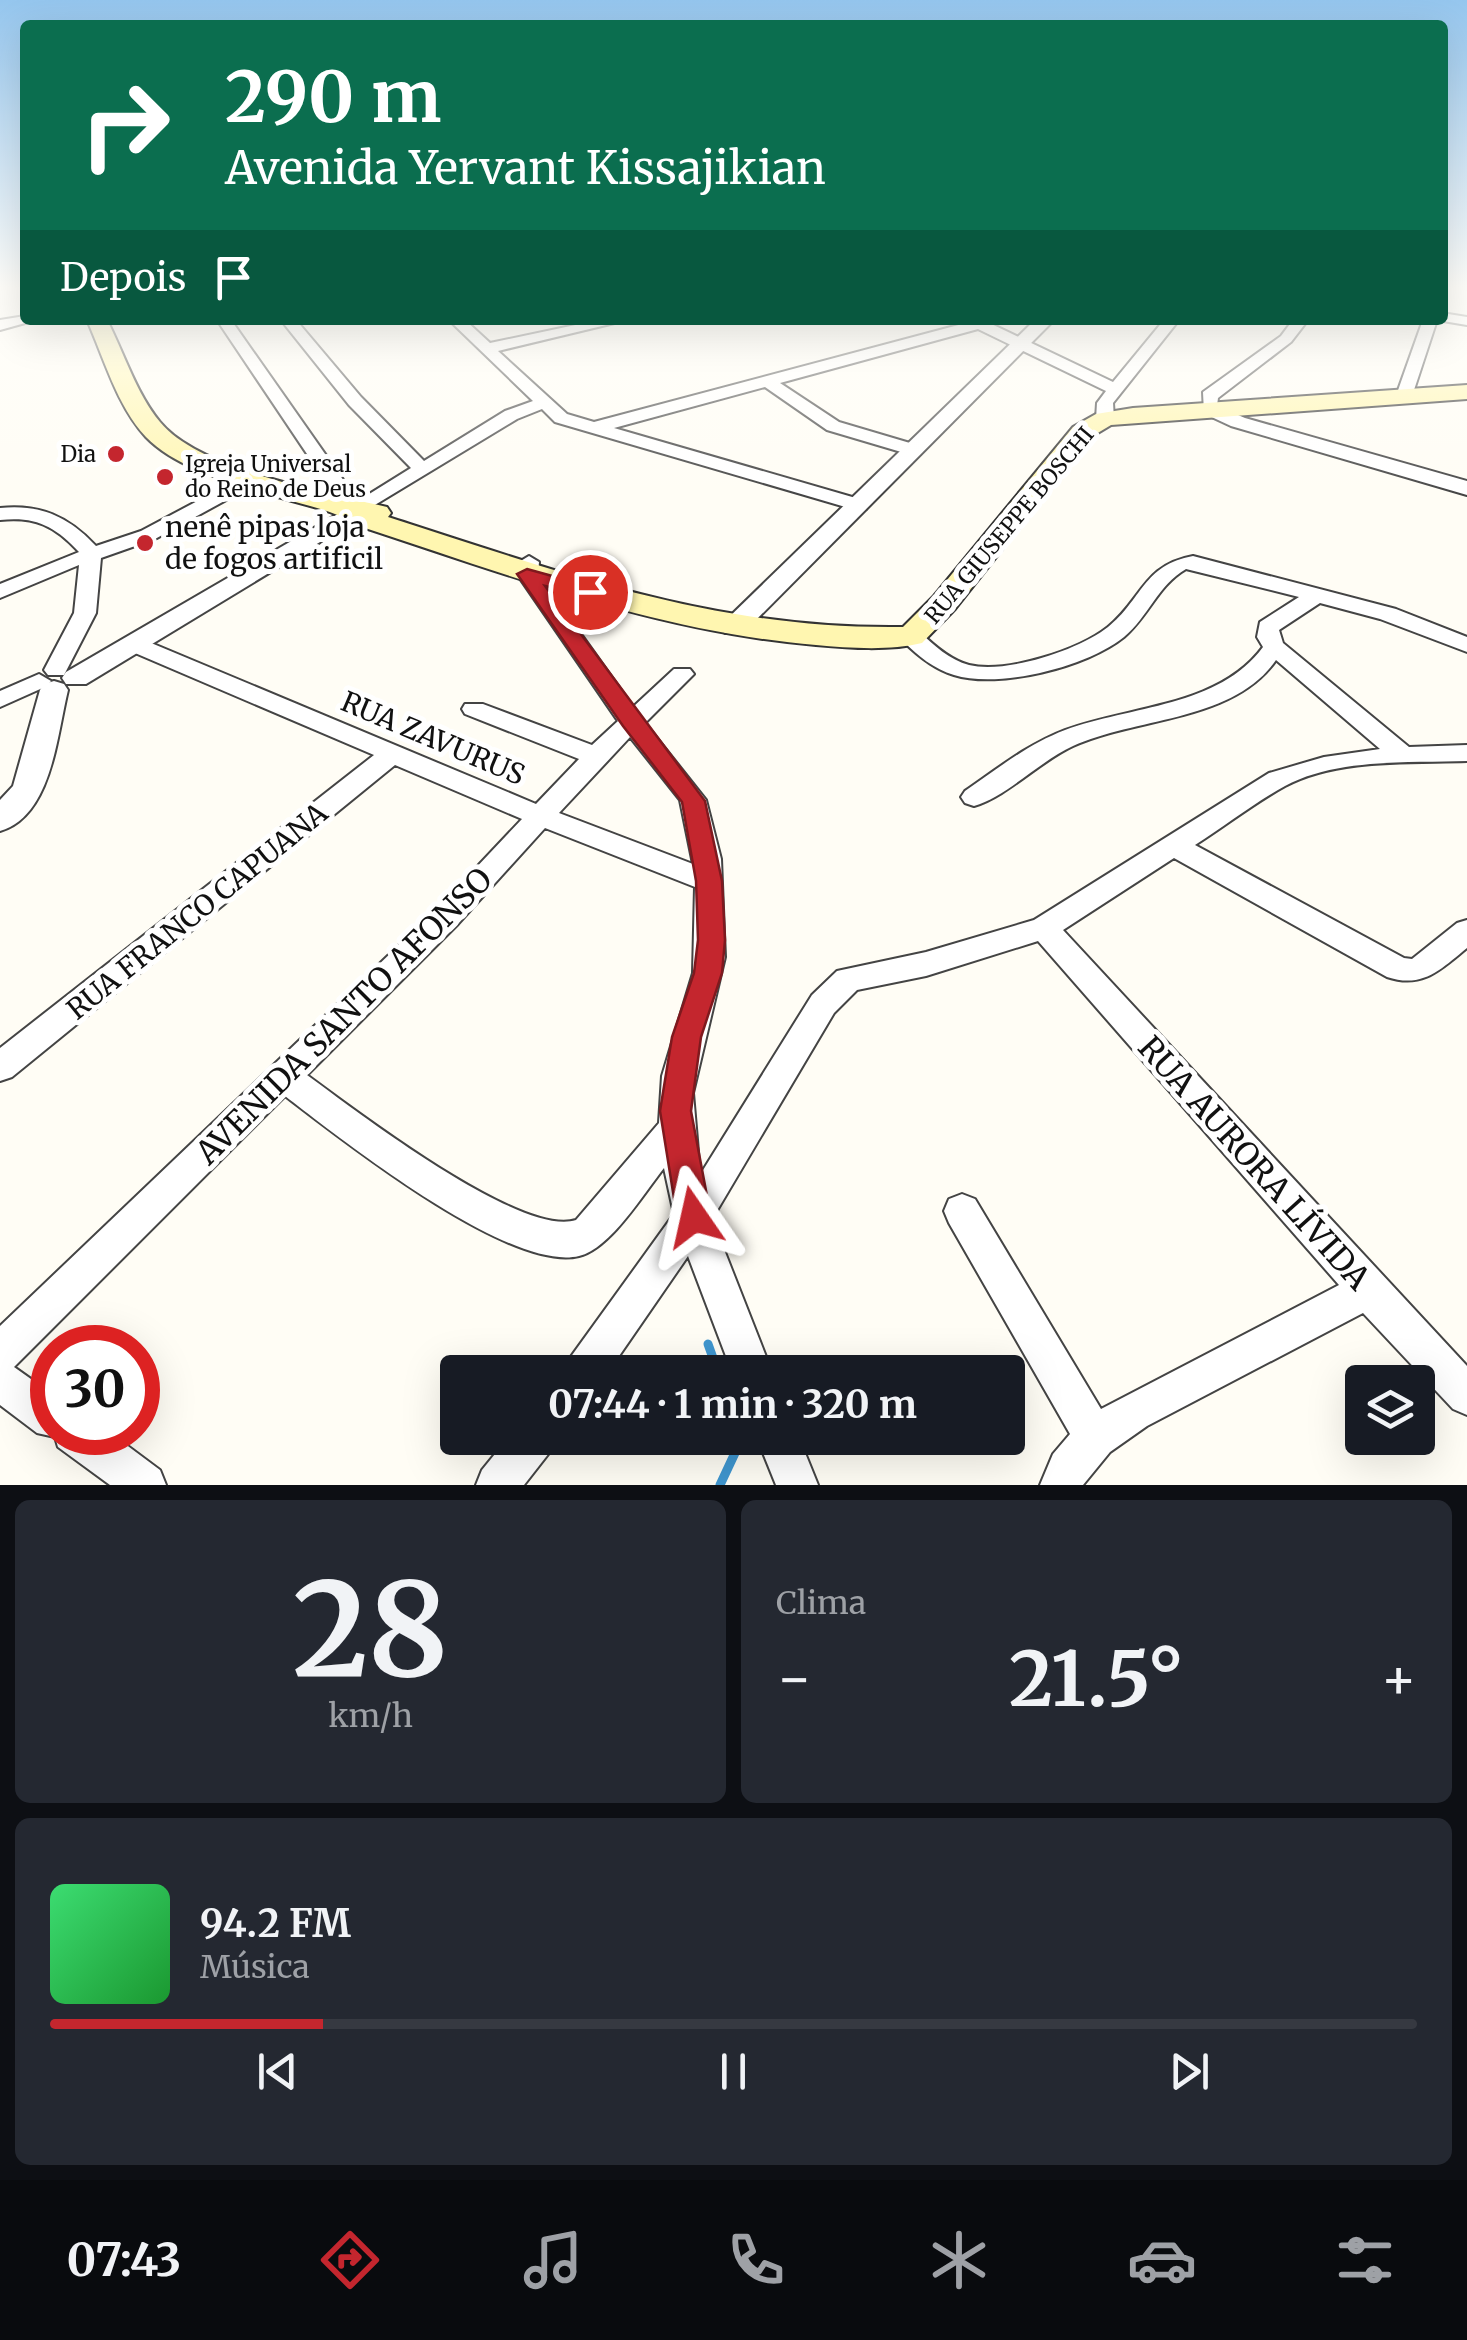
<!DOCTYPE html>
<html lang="pt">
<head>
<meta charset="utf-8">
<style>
	body { margin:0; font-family:Merriweather,serif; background:#242831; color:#f1f3f6; height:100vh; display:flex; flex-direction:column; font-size:38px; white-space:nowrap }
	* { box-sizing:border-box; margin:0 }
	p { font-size:32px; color:#9ea1a6 }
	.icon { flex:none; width:55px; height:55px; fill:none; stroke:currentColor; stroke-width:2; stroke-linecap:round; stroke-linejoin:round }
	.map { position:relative; height:1485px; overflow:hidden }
	.details { display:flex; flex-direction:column; gap:15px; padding:15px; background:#0d0f14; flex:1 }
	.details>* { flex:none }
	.guide { position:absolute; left:20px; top:20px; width:1428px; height:305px; border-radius:10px; box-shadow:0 10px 40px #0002; background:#0b6e4f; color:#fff; overflow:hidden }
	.controls { position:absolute; left:1345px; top:1365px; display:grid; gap:20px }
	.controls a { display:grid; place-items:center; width:90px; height:90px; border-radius:10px; background:#171b24; box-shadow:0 10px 40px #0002; font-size:50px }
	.speed { position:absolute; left:30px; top:1325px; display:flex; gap:20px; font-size:50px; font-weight:700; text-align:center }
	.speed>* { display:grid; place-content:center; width:130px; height:130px; border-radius:50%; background:#171b24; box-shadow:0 10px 40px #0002; line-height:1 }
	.speed .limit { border:15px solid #d22; background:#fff; color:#111 }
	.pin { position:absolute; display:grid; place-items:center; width:85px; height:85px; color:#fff; margin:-42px; border:5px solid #fff; border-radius:50%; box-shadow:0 2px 10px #0007 }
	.me { position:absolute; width:110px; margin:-55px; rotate:349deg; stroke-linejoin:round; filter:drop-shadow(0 0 8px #0008) }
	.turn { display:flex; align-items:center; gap:35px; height:210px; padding:0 40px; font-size:45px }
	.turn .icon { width:130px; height:130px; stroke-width:2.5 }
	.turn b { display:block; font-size:70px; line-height:85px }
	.then { display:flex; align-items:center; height:95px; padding:0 40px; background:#0003; gap:20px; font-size:38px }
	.big { font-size:75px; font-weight:700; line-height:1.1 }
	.details .widget { flex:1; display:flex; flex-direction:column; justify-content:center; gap:15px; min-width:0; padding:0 35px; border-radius:15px; background:#242831 }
	.details .dial { align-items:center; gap:0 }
	.dial b { font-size:130px; line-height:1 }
	.song { display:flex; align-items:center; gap:30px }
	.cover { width:120px; height:120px; border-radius:15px; background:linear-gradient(135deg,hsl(140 70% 55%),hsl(130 70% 35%)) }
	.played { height:10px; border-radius:5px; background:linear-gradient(90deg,#c4262e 20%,#363941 20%) }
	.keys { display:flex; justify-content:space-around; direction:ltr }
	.heat { display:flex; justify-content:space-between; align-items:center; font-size:55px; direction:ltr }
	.details .tiles { flex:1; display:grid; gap:15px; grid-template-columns:1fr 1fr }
	.widget:last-child { grid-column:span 2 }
	.trip { position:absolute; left:440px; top:1355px; width:585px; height:100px; border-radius:10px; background:#171b24; box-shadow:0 10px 40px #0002; font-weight:700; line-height:100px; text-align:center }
	.tab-bar { display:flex; height:160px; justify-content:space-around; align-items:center; background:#090b0e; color:#9ea1a6 }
	.tab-bar .icon { width:70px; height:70px }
	.tab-bar .selected { color:#c4262e }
	.tab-bar b { font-size:45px; color:#f1f3f6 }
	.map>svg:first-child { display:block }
</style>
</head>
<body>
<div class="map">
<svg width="1467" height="1485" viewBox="0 0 1467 1485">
	<rect width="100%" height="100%" fill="#fffdf5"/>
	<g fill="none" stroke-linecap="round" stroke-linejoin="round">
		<g stroke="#3f96cf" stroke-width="9">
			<path d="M708 1344 718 1372"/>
			<path d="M720 1485 742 1438"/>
		</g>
		<g stroke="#444" stroke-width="4">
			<g id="minor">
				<path d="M1442 313 1467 317V325L1437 320 1412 396 1398 400 1396 396 1423 320H1442Z"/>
				<path d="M25 316V320H36L0 330V320Z"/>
				<path d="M217 320H231L358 501 411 468 349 405 281 320H296L361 397 424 461 505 411 533 401 449 320H465L490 343 599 320H627L498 351 567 414 594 422 966 323 964 320H983L1113 382 1164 320H1179L1113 403 1114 419 1105 424 1096 419 1097 403 1106 391 978 329 780 383 839 422 920 446V454H908L827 430 765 387 614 428 866 501V509L859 511 555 422 542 409 517 419 355 517 348 515Z"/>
				<path d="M1293 320H1308L1291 342 1218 398 1216 413H1204L1203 392 1281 336Z"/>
				<path d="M252 472 259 474V482L155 539 101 558 96 613 64 675H48L44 670 74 613 79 565 0 598V584L79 552C55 526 35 516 0 520V508C40 504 68 516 96 546L141 531Z"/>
				<path d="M529 556 539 562 538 574 633 707 674 669H690L694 674 645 723 706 800 721 859 725 957 693 1093 700 1175 812 995 837 971 926 952 1034 920 1269 773 1324 757 1380 749 1276 660C1233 722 1136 717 1073 746 1040 761 1006 797 974 806L965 803 961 797 965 791C997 769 1028 744 1065 730 1130 706 1219 707 1263 647L1257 637 1260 622 1299 597 1186 569C1158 585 1148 617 1124 637 1087 667 999 689 954 675 934 669 918 656 903 641L900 636 903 631H919C933 645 950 660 969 665 1006 674 1079 650 1108 627 1142 600 1143 565 1193 556L1396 609 1467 637V652L1380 619 1320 603 1279 630 1283 643 1409 747 1467 745V761C1410 763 1337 758 1285 786 1254 803 1225 826 1195 845L1404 958 1412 959 1457 923 1467 920V948C1441 969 1423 989 1387 977L1174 858 1063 930 1467 1366V1415L1453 1409 1363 1313 1147 1426 1110 1452 1083 1485H1040L1053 1454 1070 1434 949 1223 944 1211 949 1199 962 1194 975 1199 1101 1409 1339 1285 1038 941 926 976 857 990 834 1013 712 1219 772 1372H732L688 1256 608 1372H564L570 1358 674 1214 664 1168C644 1193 610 1249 579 1256 510 1273 341 1139 285 1096L14 1367 52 1394V1432H109L160 1470 166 1485H110L58 1447 55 1437 37 1433 0 1405V1326L438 908 522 819 395 765 12 1077 0 1081V1048L374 755 128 650 125 645 128 640H144L536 804 579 759 465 714 462 709 465 704H483L592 745 618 721 517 574 519 562ZM630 737 680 800 693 864 559 813ZM545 828 695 887 693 973 662 1076 659 1123 576 1220C521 1238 355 1110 307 1075L458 924Z"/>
				<path d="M39 674 51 681 47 686 0 707V691Z"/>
				<path d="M508 1438H555L549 1453 524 1485H476L482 1470Z"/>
				<path d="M757 1438H799L818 1485H776Z"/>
			</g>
		</g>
		<g stroke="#444" stroke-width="4">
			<g id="tertiary">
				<path d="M1035 320H1054L743 633H725L721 627 725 621Z"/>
				<path d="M1210 403 1245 418 1467 481V495L1231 426 1203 413V405Z"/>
				<path d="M355 504 367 511 363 516 86 684H66L62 678 66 672Z"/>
				<path d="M54 681 64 684 68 690C57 734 52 816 0 831V800L13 786 40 690 44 684Z"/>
			</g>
		</g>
		<g stroke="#333" stroke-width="4">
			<path id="secondary" d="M87 320H107C124 353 136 393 160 422 199 470 328 493 387 507L391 513 388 517C563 573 716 630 903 627L933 597 1073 427 1096 414 1133 408 1467 385V399L1111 425 1091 437 955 609 922 643C889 651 849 648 816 645 658 632 509 575 359 526 333 509 302 505 272 495 232 482 177 469 146 437 117 406 104 358 87 320Z"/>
		</g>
		<use href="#minor" fill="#fff" fill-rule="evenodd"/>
		<use href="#tertiary" fill="#fff" fill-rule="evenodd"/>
		<use href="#secondary" fill="#fff6b0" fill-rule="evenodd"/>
	</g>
	<linearGradient id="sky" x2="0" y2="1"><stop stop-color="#95c6ee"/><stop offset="0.58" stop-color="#fffefa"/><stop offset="1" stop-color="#fffefa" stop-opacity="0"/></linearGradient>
	<rect width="1467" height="495" fill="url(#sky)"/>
	<path fill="#c4262e" stroke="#7f191e" stroke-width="2.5" d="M527 569 596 588 599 592 590 598 545 586 705 801 722 881 725 940 722 973 701 1037 691 1111 711 1217 706 1228 694 1233 682 1228 677 1217 660 1111 672 1037 694 973 698 940 696 881 682 802 623 726 517 574Z"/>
	<g fill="#c4262e" stroke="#fff" stroke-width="4">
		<circle cx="116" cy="454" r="10"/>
		<circle cx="165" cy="477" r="10"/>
		<circle cx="145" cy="543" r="10"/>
	</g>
	<g text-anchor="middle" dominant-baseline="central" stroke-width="10" stroke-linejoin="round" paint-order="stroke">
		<g font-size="22" fill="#111" stroke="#fff" text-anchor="end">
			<text x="96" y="454">Dia</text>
			<text x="185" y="464" text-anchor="start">Igreja Universal<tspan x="185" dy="25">do Reino de Deus</tspan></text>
		</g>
		<g font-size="22" fill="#111" stroke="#fff">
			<text transform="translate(1009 525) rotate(-50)">RUA GIUSEPPE BOSCHI</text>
		</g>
		<g font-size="28" fill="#111" stroke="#fff" text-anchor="start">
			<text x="165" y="527">nenê pipas loja<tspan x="165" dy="32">de fogos artificil</tspan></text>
		</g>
		<g font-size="28" fill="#111" stroke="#fff">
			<text transform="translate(433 738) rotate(23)">RUA ZAVURUS</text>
			<text transform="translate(197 911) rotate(-39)">RUA FRANCO CAPUANA</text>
		</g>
		<g font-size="32" fill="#111" stroke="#fff">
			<text transform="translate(344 1016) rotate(-45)">AVENIDA SANTO AFONSO</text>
			<text transform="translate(1254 1163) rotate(48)">RUA AURORA LÍVIDA</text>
		</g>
	</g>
</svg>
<div class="controls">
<a><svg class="icon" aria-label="layers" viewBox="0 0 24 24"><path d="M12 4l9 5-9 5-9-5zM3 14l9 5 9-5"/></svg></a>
</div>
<div class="speed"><div class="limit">30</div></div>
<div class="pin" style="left:590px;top:592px;background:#d93025"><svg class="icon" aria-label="arrive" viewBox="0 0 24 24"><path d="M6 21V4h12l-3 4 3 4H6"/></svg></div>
<svg class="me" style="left:694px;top:1217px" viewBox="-20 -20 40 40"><path d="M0-17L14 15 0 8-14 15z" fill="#c4262e" stroke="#fff" stroke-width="4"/></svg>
<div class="trip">07:44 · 1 min · 320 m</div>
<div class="guide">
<div class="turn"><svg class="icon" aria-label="right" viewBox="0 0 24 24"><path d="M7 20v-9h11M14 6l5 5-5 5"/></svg><div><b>290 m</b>Avenida Yervant Kissajikian</div></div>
<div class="then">Depois<svg class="icon" aria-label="arrive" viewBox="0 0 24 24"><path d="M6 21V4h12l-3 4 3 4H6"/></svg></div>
</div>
</div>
<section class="details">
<div class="tiles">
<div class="widget dial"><b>28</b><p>km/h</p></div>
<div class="widget"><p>Clima</p>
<div class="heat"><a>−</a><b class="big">21.5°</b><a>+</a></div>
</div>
<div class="widget">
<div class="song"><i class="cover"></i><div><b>94.2 FM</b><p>Música</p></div></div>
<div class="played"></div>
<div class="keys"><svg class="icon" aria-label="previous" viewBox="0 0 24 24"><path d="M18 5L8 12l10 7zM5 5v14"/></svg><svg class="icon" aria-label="pause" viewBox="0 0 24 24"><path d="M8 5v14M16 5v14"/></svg><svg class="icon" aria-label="next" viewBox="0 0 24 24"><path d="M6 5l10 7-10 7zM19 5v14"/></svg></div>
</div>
</div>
</section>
<nav class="tab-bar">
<b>07:43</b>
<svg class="icon selected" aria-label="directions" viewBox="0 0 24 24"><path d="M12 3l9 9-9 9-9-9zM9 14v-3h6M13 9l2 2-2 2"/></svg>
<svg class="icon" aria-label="music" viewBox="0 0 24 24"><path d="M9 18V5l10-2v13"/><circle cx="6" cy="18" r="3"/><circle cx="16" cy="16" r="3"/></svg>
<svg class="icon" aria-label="phone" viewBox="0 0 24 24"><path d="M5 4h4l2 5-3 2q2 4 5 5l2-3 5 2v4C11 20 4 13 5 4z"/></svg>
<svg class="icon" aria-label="climate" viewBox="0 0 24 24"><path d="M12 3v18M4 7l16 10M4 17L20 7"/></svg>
<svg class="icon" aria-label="car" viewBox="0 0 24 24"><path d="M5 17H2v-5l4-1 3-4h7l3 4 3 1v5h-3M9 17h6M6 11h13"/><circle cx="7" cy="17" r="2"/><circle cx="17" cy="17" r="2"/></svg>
<svg class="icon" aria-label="filters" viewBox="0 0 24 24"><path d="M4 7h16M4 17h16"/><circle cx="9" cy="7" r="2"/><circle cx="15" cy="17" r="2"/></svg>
</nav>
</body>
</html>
